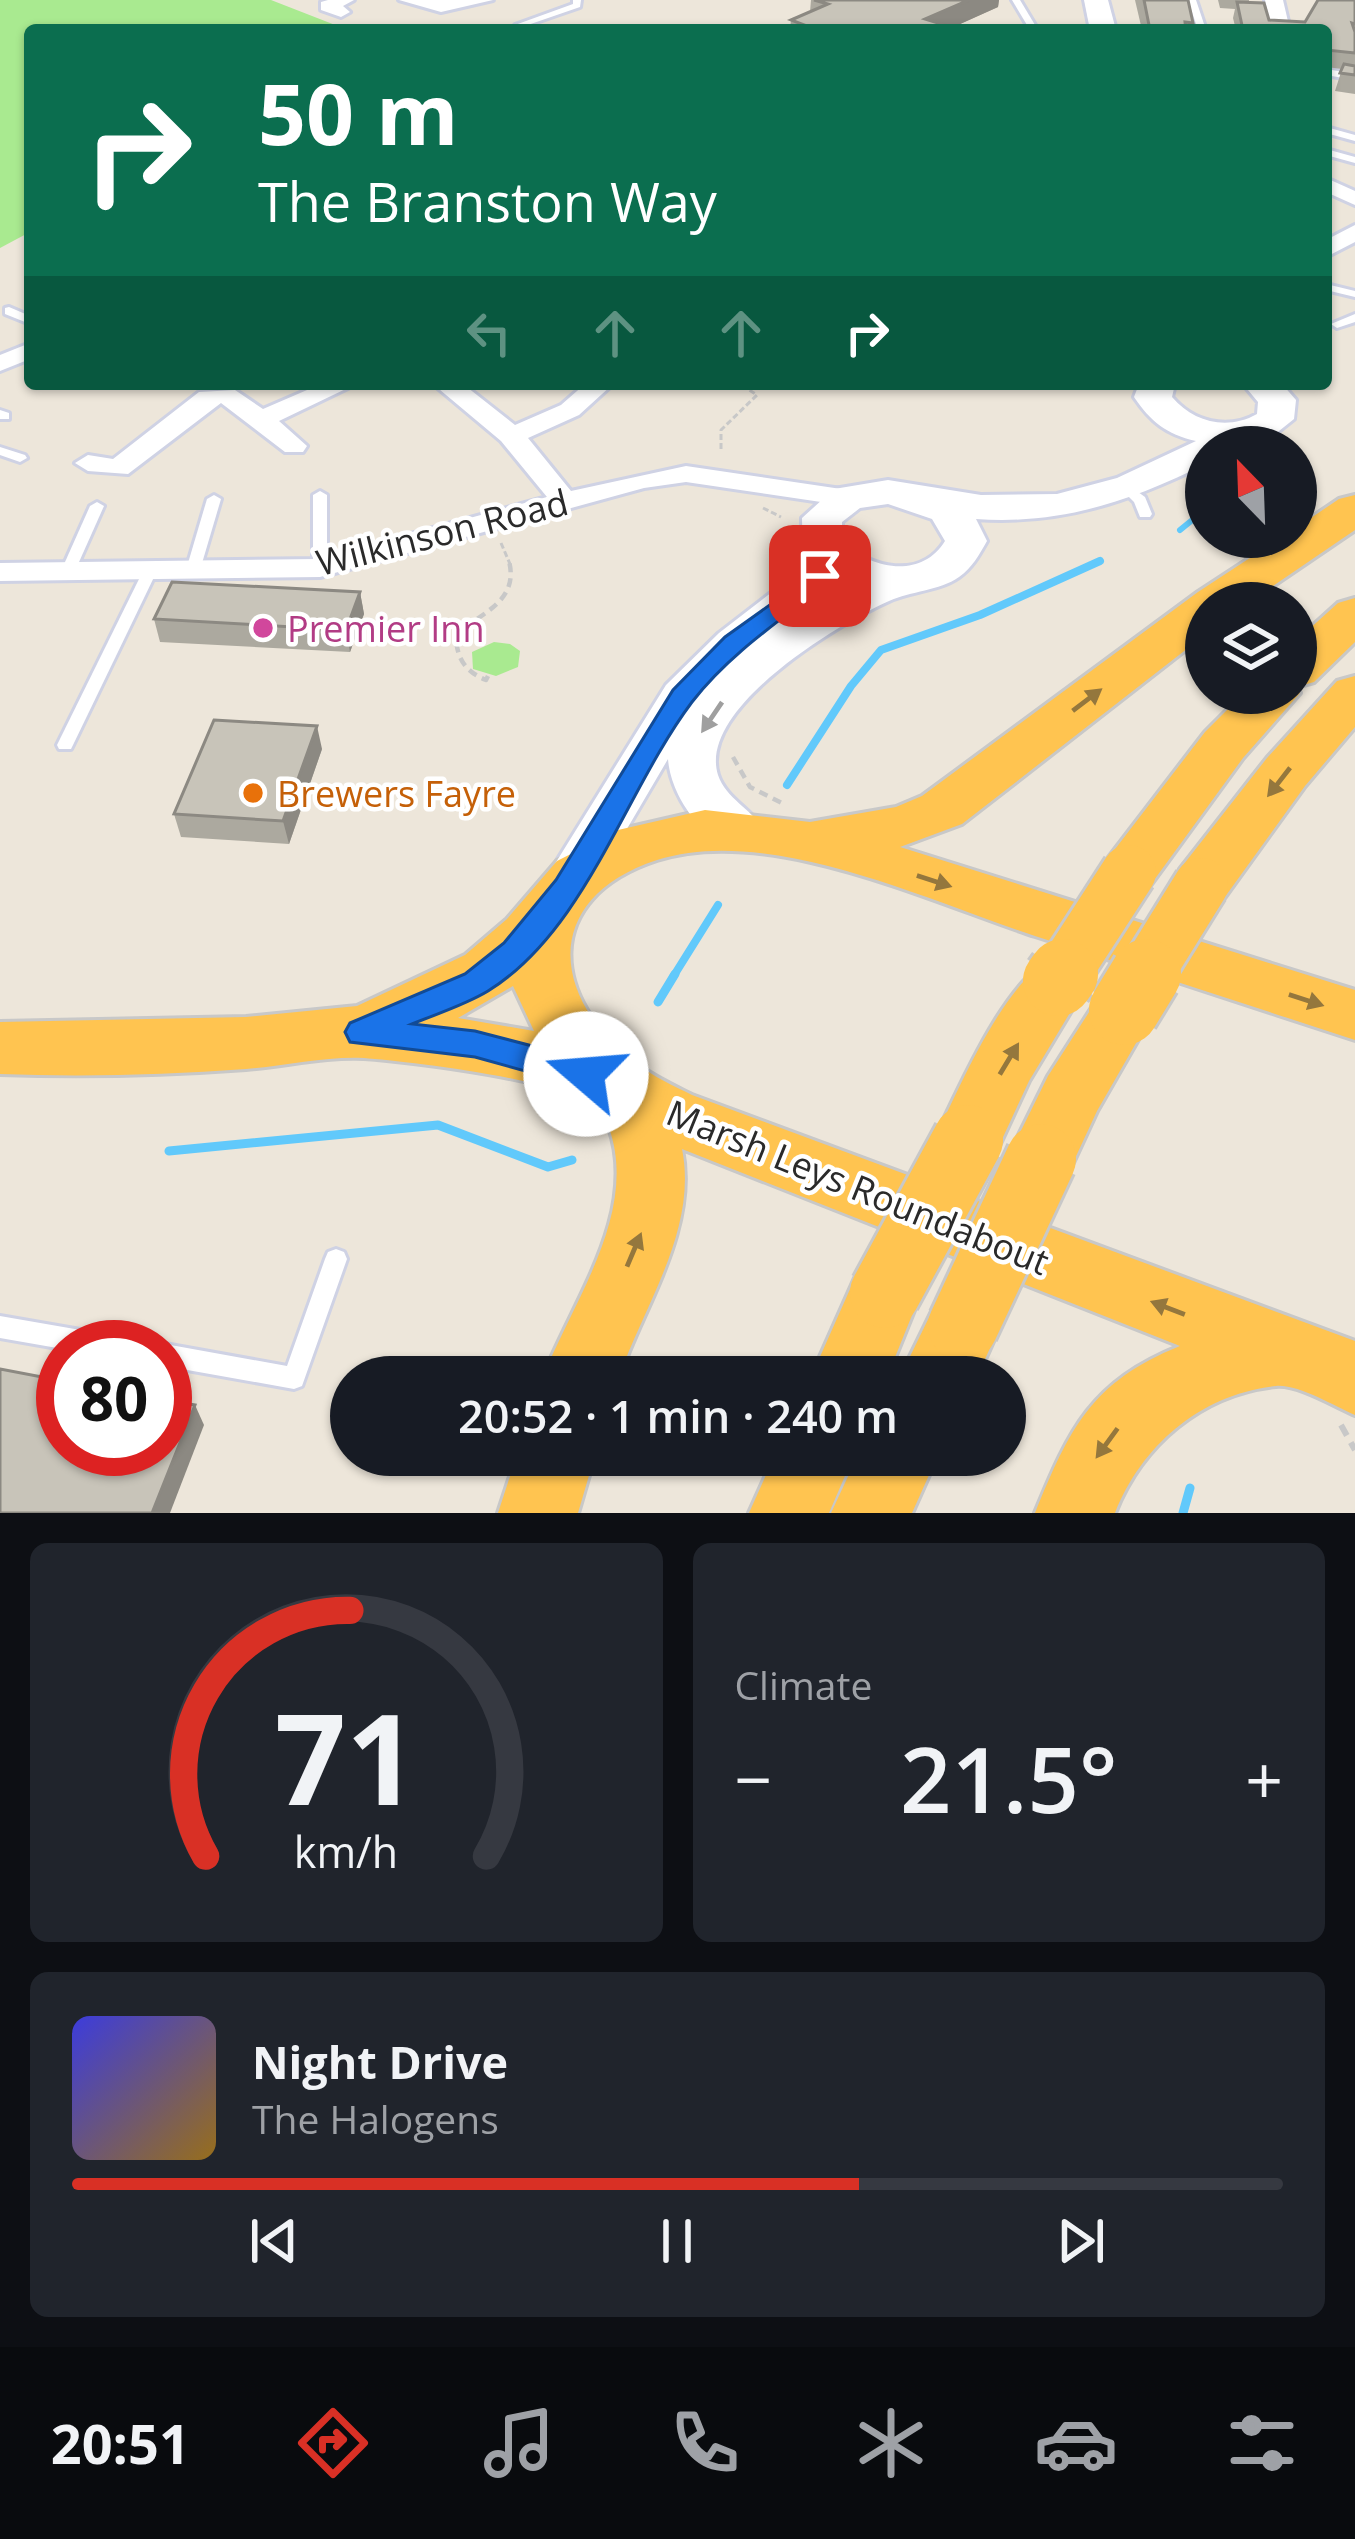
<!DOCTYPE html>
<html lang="en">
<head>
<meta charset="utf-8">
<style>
	body { margin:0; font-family:"Open Sans",sans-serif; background:#20242c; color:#f1f3f6; height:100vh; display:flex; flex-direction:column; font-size:45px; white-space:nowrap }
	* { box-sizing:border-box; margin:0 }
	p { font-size:39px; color:#9ea1a6 }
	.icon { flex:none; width:66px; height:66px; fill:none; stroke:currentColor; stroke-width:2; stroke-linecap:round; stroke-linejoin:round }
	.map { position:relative; height:1513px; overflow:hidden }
	.sheet { display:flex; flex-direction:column; gap:30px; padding:30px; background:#0d0f14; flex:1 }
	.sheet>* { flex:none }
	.hud { position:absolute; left:24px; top:24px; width:1308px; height:366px; border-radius:12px; box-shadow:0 3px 9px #0004; background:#0b6e4f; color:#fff; overflow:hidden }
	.needle { width:78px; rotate:337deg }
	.tools { position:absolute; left:1185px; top:426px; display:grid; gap:24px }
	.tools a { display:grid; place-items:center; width:132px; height:132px; border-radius:50%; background:#171b24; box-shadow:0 3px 9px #0004; font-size:60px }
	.speed { position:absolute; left:36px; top:1320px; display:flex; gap:24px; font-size:60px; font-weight:700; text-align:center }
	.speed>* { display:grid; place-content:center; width:156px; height:156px; border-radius:50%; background:#171b24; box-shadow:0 3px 9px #0004; line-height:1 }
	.speed .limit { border:18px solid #d22; background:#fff; color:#111 }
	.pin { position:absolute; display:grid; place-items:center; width:102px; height:102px; color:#fff; margin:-51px; border-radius:24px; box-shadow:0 6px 18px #0006 }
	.me { position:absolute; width:132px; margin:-66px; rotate:288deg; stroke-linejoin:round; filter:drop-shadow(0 0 9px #0008) }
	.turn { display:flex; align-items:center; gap:42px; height:252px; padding:0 36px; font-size:54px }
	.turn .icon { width:156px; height:156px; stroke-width:2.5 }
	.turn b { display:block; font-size:84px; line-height:102px }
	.lanes { display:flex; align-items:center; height:114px; padding:0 36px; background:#0003; justify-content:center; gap:60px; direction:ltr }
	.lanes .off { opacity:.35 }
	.big { font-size:90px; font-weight:600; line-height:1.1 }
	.sheet .card { flex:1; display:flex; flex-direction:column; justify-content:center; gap:18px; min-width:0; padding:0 42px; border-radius:18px; background:#20242c }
	.sheet .dial { align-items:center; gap:0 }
	.dial svg { height:312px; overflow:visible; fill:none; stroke:#363941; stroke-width:7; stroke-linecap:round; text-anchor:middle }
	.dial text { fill:#f1f3f6; stroke:none }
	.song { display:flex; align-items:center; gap:36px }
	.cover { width:144px; height:144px; border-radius:18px; background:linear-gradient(135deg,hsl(240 70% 55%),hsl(40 70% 35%)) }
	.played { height:12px; border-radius:6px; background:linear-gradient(90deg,#d93025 65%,#363941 65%) }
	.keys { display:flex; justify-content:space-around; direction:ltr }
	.heat { display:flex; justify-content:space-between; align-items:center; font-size:66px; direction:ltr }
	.sheet .tiles { flex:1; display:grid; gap:30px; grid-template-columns:1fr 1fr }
	.card:last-child { grid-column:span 2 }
	.trip { position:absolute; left:330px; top:1356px; width:696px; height:120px; border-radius:60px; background:#171b24; box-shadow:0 3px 9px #0004; font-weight:600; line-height:120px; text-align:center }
	.tab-bar { display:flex; height:192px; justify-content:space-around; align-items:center; background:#090b0e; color:#9ea1a6 }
	.tab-bar .icon { width:84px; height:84px }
	.tab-bar .selected { color:#d93025 }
	.tab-bar b { font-size:54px; color:#f1f3f6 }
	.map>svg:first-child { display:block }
</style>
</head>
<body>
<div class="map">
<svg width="1355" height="1513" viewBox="0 0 1355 1513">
	<rect width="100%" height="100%" fill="#ede6da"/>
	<g fill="#a9ea90">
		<path d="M0 0H271L348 30H30V232L0 248Z"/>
		<path d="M494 642 510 644 520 651 518 667 496 676 473 669 472 652Z"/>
	</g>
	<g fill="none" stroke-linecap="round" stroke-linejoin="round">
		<g stroke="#61c9fb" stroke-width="6">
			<path d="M1180 530 1196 517 1206 497"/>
			<path d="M1094 564 1100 561"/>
		</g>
		<g stroke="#61c9fb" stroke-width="8">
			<path d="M787 785 851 686 881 650 980 615 1100 561"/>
			<path d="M673 977 718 905"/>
		</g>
		<g stroke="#61c9fb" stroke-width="9">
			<path d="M658 1002 675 974"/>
			<path d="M169 1151 438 1125 548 1167 572 1160"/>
			<path d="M1183 1513 1190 1488"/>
		</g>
		<g stroke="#cfd2e4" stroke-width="6">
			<g id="service">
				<path d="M573 0H581L580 7 522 27 515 25 573 4Z"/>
				<path d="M1012 0H1020L1038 30H1030Z"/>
				<path d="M1188 0H1196L1206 30H1198Z"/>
				<path d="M1326 69 1355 74V80L1326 75Z"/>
				<path d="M1326 127 1355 135V141L1326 133Z"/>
				<path d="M1326 149 1355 157V163L1326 155Z"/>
				<path d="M1326 284 1355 291V297L1326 290Z"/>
				<path d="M9 307 30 316V324L5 314V308Z"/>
				<path d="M1355 314V322L1337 328 1331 324Z"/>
				<path d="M0 410 9 413V419H0Z"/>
				<path d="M0 447 25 455 27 458 20 462 0 455Z"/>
				<path d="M1127 484 1145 497 1152 514 1150 517H1140L1134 502 1120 488Z"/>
				<path d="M320 491 327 495V568L320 572 313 568V495Z"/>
				<path d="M214 495 221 499 200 570 198 573H188L186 570 207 499Z"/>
				<path d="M97 502 104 506 75 571 73 574H63L61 571 90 506Z"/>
				<path d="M150 567 157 571 73 745 71 749H59L57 745 143 571Z"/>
				<path d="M336 1249 344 1252 347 1259 302 1386 294 1389 165 1366V1347H158L165 1344 287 1366 325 1259 328 1252Z"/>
				<path d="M0 1316 115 1336 123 1339 126 1347 63 1349 0 1338Z"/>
			</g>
		</g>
		<g stroke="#cfd2e4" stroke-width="6">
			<g id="minor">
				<path d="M328 0H354L343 6 350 12 341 17 321 10V2Z"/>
				<path d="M399 0H493L441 12Z"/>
				<path d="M1265 0H1283L1290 30H1272Z"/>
				<path d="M1326 178 1355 191V205L1326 192Z"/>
				<path d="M1355 225V242L1326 257V240Z"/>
				<path d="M30 343V359L0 371V355Z"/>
				<path d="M321 384H356L279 421 307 446 303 452H285L221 403 128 474 88 471 75 463 88 455 113 459 199 392 235 390 263 409Z"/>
				<path d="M433 384H463L515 425 561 405 585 384H613L579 415 528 438 571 491 686 466 848 490 862 498 848 506 686 482 644 488 320 577 0 581V563L319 559 547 497 501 441Z"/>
			</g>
		</g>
		<g stroke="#cfd2e4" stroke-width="6">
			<g id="secondary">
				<path d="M1084 0H1108L1116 30H1090Z"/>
				<path d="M1139 384H1175L1172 397C1193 422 1227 431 1257 414L1258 402 1243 384H1282L1296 400 1294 419 1274 435 1206 447V464C1130 501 1062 525 976 519L987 541C979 555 972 568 959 577 939 591 911 591 889 601 840 623 697 708 718 775 726 799 753 810 765 831L758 844C713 858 671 801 668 759L584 902 566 908 548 902 540 888 666 685 719 633 803 568 802 518 834 489 888 480 981 495 1057 494 1117 478 1196 441C1166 434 1151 422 1134 397ZM888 504 932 519 945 541C921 580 870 569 842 541V522L860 508ZM838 578 854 584 822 599Z"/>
			</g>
		</g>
		<g stroke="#c8c8c8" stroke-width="6">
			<g id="trunk">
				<path d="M1355 495V530L1248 603H1206V634L962 824 900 847 1355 990V1040C1248 1005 1142 970 1035 936 929 901 768 824 657 860 541 898 549 998 637 1064 654 1077 674 1086 692 1095L1355 1341V1415C1334 1406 1298 1384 1276 1386 1201 1394 1142 1445 1115 1513H1035C1070 1428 1091 1382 1180 1346L682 1149C698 1229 644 1305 619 1377H543C573 1301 639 1212 609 1128 607 1122 606 1116 602 1111 578 1081 406 1061 364 1058 326 1056 285 1066 246 1069 164 1075 82 1077 0 1074V1022L246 1017 357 1006 465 955 507 919 557 861 618 830 705 810 810 822 896 807 922 796 1198 592 1282 537H1296V528L1339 499ZM513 986 534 1031 458 1018Z"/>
				<path d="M1355 598V642L1314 682 1296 687 1300 693 1243 758 1149 887 1129 894 1109 887 1100 872 1109 857 1205 732 1244 693H1296V641L1338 603Z"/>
				<path d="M1355 676V727L1305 786 1222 901 1201 907 1180 901 1172 885 1180 869 1267 758 1337 681Z"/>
				<path d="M1058 956 1080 964 1089 981 1029 1081 992 1161 968 1169 944 1161 934 1140C958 1091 1007 973 1058 956Z"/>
				<path d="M1124 985 1146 992 1155 1010 1097 1111 1065 1180 1041 1189 1017 1180 1007 1159 1048 1076 1102 992Z"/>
				<path d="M885 1259 911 1269 921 1293 887 1377H811L859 1269Z"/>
				<path d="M963 1291 989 1301 1000 1326 977 1377H900L937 1301Z"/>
				<path d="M517 1455H595L578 1513H498Z"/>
				<path d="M775 1455H854L829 1513H749Z"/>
				<path d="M858 1455H938L912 1513H831Z"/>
			</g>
		</g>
		<g stroke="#c8c8c8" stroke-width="3" stroke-dasharray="6 3" stroke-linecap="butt">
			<path d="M721 449V430L757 395 740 384"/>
			<path d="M763 508 781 517"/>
			<path d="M501 543 510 564"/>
		</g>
		<g stroke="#c8c8c8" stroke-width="4.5" stroke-dasharray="9 6" stroke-linecap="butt">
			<path d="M488 676 486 680C464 671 456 657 456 634 483 612 519 601 509 561"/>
			<path d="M733 757 750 787 782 803"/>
		</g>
		<path stroke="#c8c8c8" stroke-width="6" stroke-dasharray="12 8" stroke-linecap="butt" d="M1341 1425 1355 1450"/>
		<use href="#service" fill="#fff" fill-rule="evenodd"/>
		<use href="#minor" fill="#fff" fill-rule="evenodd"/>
		<use href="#secondary" fill="#fff" fill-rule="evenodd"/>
		<use href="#trunk" fill="#ffc450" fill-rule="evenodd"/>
		<g stroke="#c8c8c8" stroke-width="60" stroke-linecap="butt">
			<g id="trunk-bridge-far1">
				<path d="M1061 977 1129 872"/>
				<path d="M1144 977 1201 885"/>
			</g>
		</g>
		<g stroke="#c8c8c8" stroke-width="76" stroke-linecap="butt">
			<g id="trunk-bridge">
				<path d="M1058 981 1063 974"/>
				<path d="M1124 1010 1146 974"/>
				<path d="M885 1293 968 1140"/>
				<path d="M963 1326 1041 1159"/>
			</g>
		</g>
		<use href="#trunk-bridge-far1" stroke="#ffc450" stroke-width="54"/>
		<use href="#trunk-bridge" stroke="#ffc450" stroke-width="70"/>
	</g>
	<g fill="#aca99f">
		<path d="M811 0H999L998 7 953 27 961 30H790L791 20 810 12Z"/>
		<path d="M1135 0H1188L1193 23 1192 30H1142Z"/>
		<path d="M1218 0H1249V2L1269 20 1305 22 1355 0V94L1335 91 1342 69 1326 67V30H1236L1233 18 1235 9 1220 8Z"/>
		<path d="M360 592 364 614 350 652 160 642 154 619Z"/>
		<path d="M322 749 289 844 181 837 174 814Z"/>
	</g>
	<g fill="#8c8982">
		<path d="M969 0H999L998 7 947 30 925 19Z"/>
		<path d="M360 592 364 614 350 652 346 630Z"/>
		<path d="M317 726 322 749 289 844 283 821Z"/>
		<path d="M195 1405 204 1425 170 1513H152Z"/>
	</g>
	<g fill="#c8c4b9" stroke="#8c8982" stroke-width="3">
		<path d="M814 0H969L925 19 961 30H797L807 26 791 20 828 4Z"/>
		<path d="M1144 0H1188L1193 23 1185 22 1186 30H1150Z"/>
		<path d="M1318 0H1355V24L1352 23 1355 32V53L1326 50V30H1243L1237 2 1264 3 1269 20 1305 22Z"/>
		<path d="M1344 64 1355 66V75L1340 73Z"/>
		<path d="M172 582 360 592 346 630 154 619Z"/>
		<path d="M214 720 317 726 283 821 174 814Z"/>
		<path d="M0 1369 63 1381V1449H165V1400L195 1405 152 1513H0Z"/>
	</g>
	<defs><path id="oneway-solid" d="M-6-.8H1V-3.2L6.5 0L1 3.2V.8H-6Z" transform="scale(3)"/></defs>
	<g fill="#94773d">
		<use href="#oneway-solid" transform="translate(1087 700) rotate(-37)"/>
		<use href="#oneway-solid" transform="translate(1279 782) rotate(128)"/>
		<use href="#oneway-solid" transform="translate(934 881) rotate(18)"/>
		<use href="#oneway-solid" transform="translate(1306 1000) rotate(18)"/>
		<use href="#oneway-solid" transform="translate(1009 1059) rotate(-59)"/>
		<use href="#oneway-solid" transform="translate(634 1250) rotate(-67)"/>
		<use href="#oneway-solid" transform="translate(1168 1308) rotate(-159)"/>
		<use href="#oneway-solid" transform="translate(1107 1443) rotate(126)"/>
	</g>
	<use fill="#9f9f9f" href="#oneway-solid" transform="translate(712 717) rotate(124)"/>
	<path fill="#1a73e8" stroke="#114b97" stroke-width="3" d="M820 569 829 571V582C782 619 729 654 692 702 625 791 586 930 488 991 465 1005 436 1014 412 1024L475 1031 586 1060 597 1064 602 1074 597 1084 586 1088 475 1057 350 1042 345 1032 350 1023 465 974 504 943 556 880 673 690 725 637Z"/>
	<circle fill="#d1479c" stroke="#fff" stroke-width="4.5" cx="263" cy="628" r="12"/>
	<circle fill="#e8710a" stroke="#fff" stroke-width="4.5" cx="253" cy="793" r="12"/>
	<g text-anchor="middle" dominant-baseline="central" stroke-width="9" stroke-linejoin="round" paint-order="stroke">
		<g font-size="36" fill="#2a2a2a" stroke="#fff">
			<text transform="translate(442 532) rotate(-14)">Wilkinson Road</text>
			<text transform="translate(858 1187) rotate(22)">Marsh Leys Roundabout</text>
		</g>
		<g font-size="36" fill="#b23c85" stroke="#fff" text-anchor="start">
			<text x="287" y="628">Premier Inn</text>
		</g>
		<g font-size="36" fill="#c56008" stroke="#fff" text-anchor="start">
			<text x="277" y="793">Brewers Fayre</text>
		</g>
	</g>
</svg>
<div class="tools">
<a><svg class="needle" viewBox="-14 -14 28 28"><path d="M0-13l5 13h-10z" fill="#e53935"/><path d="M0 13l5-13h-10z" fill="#9ea1a6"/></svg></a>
<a><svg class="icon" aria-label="layers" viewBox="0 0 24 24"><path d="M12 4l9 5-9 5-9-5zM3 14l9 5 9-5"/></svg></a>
</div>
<div class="speed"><div class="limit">80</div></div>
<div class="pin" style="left:820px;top:576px;background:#d93025"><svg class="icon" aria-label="arrive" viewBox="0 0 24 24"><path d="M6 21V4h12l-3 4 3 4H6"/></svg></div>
<svg class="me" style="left:586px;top:1074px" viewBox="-20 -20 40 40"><circle r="19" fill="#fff"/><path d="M0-13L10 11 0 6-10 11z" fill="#1a73e8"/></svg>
<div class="trip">20:52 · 1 min · 240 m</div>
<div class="hud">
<div class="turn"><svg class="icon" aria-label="right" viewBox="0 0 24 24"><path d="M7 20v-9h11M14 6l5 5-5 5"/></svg><div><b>50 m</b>The Branston Way</div></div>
<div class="lanes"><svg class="icon off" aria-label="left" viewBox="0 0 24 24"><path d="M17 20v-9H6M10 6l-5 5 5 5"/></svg><svg class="icon off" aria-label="ahead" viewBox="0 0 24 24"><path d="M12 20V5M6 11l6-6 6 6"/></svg><svg class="icon off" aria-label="ahead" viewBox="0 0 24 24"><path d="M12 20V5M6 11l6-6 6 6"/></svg><svg class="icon" aria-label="right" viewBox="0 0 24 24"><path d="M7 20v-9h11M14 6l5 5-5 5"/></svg></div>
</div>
</div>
<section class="sheet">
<div class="tiles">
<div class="card dial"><svg viewBox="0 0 100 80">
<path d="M14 69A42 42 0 1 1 86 69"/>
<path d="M14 69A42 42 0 0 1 51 6" stroke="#d93025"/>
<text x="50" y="56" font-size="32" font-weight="700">71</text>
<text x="50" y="72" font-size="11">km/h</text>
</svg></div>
<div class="card"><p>Climate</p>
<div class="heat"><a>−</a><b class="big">21.5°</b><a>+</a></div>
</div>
<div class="card">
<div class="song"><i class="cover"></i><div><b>Night Drive</b><p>The Halogens</p></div></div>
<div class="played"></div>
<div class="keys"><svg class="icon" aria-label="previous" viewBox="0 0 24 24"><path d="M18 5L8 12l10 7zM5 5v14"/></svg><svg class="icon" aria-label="pause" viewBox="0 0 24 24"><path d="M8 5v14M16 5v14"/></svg><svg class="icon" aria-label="next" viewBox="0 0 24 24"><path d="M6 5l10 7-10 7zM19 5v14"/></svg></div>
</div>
</div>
</section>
<nav class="tab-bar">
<b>20:51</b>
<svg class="icon selected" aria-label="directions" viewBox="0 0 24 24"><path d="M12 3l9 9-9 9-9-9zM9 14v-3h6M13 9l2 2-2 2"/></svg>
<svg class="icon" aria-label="music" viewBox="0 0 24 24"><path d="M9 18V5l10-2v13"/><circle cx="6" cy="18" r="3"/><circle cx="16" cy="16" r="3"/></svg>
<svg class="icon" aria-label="phone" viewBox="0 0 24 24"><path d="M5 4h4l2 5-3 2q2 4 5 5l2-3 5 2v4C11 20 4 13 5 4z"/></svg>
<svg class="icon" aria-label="climate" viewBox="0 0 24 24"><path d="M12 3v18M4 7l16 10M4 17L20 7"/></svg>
<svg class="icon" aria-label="car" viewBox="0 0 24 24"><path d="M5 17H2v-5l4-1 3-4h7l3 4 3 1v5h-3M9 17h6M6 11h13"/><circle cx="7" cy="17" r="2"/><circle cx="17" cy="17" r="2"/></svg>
<svg class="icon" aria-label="filters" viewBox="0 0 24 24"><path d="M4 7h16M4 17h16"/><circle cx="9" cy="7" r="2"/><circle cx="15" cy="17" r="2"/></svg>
</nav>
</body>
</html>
